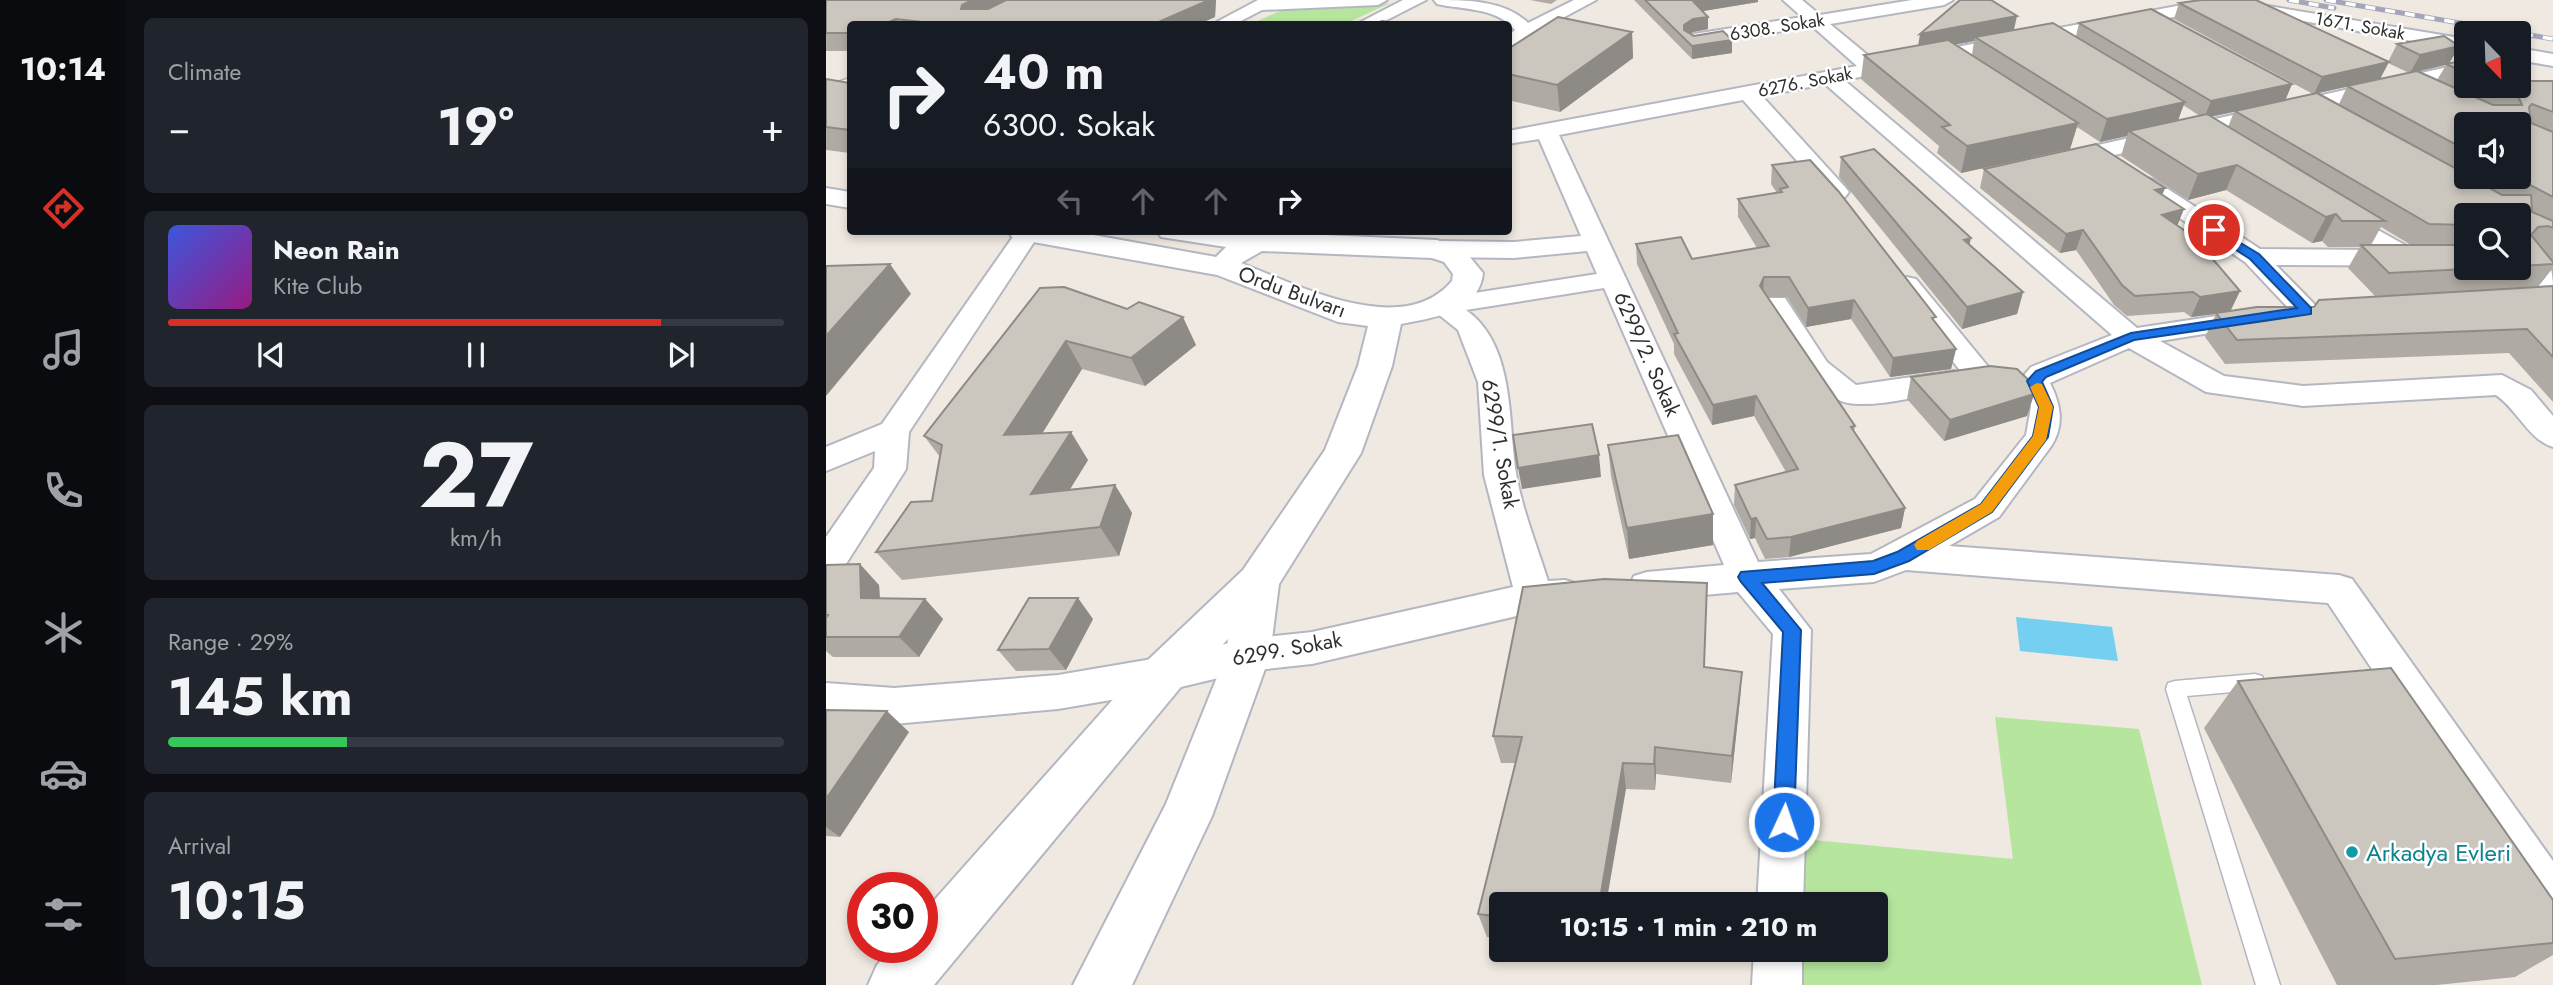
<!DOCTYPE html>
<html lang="en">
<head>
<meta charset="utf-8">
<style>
	body { margin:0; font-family:Jost,sans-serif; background:#20242c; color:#f1f3f6; height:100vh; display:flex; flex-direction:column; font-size:26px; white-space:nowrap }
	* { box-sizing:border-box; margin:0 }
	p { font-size:23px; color:#9ea1a6 }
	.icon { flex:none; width:38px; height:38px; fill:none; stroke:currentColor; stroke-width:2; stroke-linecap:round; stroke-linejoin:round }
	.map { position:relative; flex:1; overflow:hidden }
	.panel { display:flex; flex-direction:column; gap:18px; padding:18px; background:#0d0f14; width:700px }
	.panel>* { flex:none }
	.top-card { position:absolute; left:21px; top:21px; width:665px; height:214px; border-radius:7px; box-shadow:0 4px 10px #0003; background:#171b24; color:#f1f3f6; overflow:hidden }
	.needle { width:46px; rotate:157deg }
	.controls { position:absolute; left:1628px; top:21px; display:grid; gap:14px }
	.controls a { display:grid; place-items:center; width:77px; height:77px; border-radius:7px; background:#171b24; box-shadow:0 4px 10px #0003; font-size:35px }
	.speed { position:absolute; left:21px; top:872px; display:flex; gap:14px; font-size:35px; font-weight:700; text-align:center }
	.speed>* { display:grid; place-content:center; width:91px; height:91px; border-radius:50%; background:#171b24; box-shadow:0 4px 10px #0003; line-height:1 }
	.speed .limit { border:10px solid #d22; background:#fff; color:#111 }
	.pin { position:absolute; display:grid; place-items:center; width:60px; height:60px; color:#fff; margin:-30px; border:4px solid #fff; border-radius:50%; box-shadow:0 2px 7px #0007 }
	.me { position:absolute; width:77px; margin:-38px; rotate:3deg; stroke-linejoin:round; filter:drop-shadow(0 0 5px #0008) }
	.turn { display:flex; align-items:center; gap:24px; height:147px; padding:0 21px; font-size:32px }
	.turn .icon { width:91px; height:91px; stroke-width:2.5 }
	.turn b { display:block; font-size:49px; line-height:60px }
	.lanes { display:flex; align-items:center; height:66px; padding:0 21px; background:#0003; justify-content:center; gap:35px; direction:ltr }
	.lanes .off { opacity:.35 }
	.big { font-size:52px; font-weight:700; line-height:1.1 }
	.panel .card { flex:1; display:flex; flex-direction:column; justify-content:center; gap:10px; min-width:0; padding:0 24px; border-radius:10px; background:#20242c }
	.panel .dial { align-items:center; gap:0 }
	.dial b { font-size:91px; line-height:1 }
	.song { display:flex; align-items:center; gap:21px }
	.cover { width:84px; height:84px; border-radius:10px; background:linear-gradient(135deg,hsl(230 70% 55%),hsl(310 70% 35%)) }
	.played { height:7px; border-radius:4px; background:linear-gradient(90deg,#d93025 80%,#363941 80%) }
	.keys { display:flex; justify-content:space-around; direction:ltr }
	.heat { display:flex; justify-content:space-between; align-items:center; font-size:38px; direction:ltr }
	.charge { height:10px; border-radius:5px; background:linear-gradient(90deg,#34c759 29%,#363941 0) }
	.trip { position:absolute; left:663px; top:892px; width:399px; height:70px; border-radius:7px; background:#171b24; box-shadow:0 4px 10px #0003; font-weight:700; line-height:70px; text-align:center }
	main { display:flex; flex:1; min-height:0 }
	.tabs { display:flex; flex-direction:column; width:126px; justify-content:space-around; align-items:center; background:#090b0e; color:#9ea1a6 }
	.tabs .icon { width:49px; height:49px }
	.tabs .selected { color:#d93025 }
	.tabs b { font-size:32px; color:#f1f3f6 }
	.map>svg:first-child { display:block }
</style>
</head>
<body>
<main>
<nav class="tabs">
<b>10:14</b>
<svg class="icon selected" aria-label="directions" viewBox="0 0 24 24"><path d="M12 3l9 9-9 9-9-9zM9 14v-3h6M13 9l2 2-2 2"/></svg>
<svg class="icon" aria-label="music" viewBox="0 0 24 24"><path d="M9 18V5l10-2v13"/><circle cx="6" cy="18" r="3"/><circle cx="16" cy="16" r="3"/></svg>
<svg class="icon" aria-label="phone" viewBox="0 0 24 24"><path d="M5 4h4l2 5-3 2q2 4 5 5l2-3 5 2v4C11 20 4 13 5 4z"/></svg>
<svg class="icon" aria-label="climate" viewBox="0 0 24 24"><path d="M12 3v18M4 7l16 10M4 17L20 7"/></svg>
<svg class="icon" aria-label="car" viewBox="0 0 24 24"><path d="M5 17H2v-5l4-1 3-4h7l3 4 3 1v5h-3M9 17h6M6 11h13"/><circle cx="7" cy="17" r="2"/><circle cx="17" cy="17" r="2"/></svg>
<svg class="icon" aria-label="filters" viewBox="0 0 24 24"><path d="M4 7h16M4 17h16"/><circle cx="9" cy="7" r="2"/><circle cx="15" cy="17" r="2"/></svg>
</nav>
<section class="panel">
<div class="card"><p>Climate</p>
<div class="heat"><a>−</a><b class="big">19°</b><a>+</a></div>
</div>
<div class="card">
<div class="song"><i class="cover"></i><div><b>Neon Rain</b><p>Kite Club</p></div></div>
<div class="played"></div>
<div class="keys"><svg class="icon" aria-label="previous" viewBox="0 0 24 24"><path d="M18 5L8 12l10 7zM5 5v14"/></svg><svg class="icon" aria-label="pause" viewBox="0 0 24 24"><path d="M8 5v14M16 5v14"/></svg><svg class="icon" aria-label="next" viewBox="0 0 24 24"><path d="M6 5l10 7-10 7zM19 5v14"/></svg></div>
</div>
<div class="card dial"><b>27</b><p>km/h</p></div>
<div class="card"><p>Range · 29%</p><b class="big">145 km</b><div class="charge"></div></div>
<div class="card"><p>Arrival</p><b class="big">10:15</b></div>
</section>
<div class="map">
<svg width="1727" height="985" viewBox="0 0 1727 985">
	<rect width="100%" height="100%" fill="#efe9e1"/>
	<g fill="#b6e59e">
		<path d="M564 3 519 24H425L465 6Z"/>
		<path d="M1169 717 1313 729 1376 985H974L975 950H1050V905H976L977 839 1187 859Z"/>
	</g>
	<path fill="#75cff0" d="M1190 617 1286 627 1292 661 1194 651Z"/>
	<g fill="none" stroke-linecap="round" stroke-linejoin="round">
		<g stroke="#b4b7c1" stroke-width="3">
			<g id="lane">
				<path d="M24 78V84L0 92V86Z"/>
				<path d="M1429 674 1436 676 1438 682 1436 688 1429 690 1361 696 1454 985H1430L1340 689 1342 683 1349 681Z"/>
			</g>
		</g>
		<g stroke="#b4b7c1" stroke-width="4">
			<g id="street">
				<path d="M432 0H561L552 5 436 10 409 24H387Z"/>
				<path d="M577 0H600L553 24H531Z"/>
				<path d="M608 0C640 0 679 0 702 23L748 0H770L705 35 689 51 682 52V36L689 30C670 7 638 10 611 4Z"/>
				<path d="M957 0H976L994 15 1086 0H1127L1118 5 1004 24 1050 62 1383 0H1402L1401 7 1395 8 1018 80 1311 328 1430 310 1440 312 1444 318 1440 324 1334 341 1398 376 1477 386 1676 375 1705 390 1727 416V447C1703 440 1691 409 1670 395L1477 406 1380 392 1303 348 1224 383C1234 403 1239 423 1226 445L1173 517 1123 546 1513 575 1526 579 1727 861V924L1711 917 1502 603 1080 570 1048 582 953 589 985 630 977 905H931L947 634 912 592 821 600 808 596 803 586 808 576 821 572 898 565 778 288 640 310C689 345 682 420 690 473 696 509 711 546 722 581L739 580 752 584 757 594 752 604 708 612 486 664 422 671 338 691 232 709 68 724 0 717V683L68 688 232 675 338 657 422 639 486 632 687 587 658 475 652 382 632 330 602 306 606 300 616 298 771 274 761 251 688 258 611 257 602 254 598 249 602 244 611 241 688 242 755 236 713 139 682 144V131L1031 66 986 26 868 46 859 40 868 34 976 17ZM999 84 1286 335 1205 367 1193 381 1205 407 1200 435 1149 499 1045 554 932 562 733 135 917 100 1003 197H1019L1023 192 1019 187 936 96Z"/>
				<path d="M1406 0 1640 39V51L1412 9 1406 8 1403 4Z"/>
				<path d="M1692 48 1727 54V66L1692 60Z"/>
				<path d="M1640 63V75L1236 167 1225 160 1236 153Z"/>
				<path d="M1320 178 1328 180 1434 249 1552 250 1503 220 1500 215 1503 210 1512 208 1588 250H1640V266L1450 265 1495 311 1491 317H1471L1419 262 1312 190 1308 185 1312 180Z"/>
				<path d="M191 231 214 233 83 432 80 469 75 477 13 575 0 579V537L48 468 49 451 0 471V447L56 424Z"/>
				<path d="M1705 250C1727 256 1727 275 1727 294L1718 292 1692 258 1696 253Z"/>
				<path d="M1081 277 1090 279 1164 369 1169 376 1164 383 1154 385 1142 381 1138 387 1128 389C1097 395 1064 405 1032 404 983 403 957 340 935 304L939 298H959L1001 362 1030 385 1128 371 1136 373 1068 285 1072 279Z"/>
				<path d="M928 950H976V985H926Z"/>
			</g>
		</g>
		<g stroke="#b4b7c1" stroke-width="4">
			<g id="secondary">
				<path d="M0 188 24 192V208L0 204Z"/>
				<path d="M182 231H245L390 257 400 247 335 237 331 231H412L611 240 638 250 657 273C653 313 605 318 575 324L566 366 535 453 453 584 444 655 386 816 306 985H247L340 804 400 655 402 639 354 688 108 985H42L51 965 67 947H96V914L322 660 417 570 499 450 532 366 542 326 512 322 391 275 196 240 186 237ZM436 251 606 258 618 262 627 274 626 281C576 340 472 285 415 263Z"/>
			</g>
		</g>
		<use href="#lane" fill="#fff" fill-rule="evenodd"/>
		<use href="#street" fill="#fff" fill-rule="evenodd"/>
		<use href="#secondary" fill="#fff" fill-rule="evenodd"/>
		<g stroke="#a3a6b8" stroke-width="5">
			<g id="rail">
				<path d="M1463 0 1508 8"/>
				<path d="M1500 0 1727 39"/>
			</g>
		</g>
		<use href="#rail" stroke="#fff" stroke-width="3.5" stroke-dasharray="10" stroke-linecap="butt"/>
	</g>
	<g fill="#afaba4" fill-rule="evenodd">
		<path d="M0 0H390L389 17 373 24H24V51H0Z"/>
		<path d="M704 0H731L725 4Z"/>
		<path d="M808 0H932V2L876 11 882 29 867 32 864 33 906 53 866 59Z"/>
		<path d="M1353 3 1562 62 1571 44 1623 64 1640 60V86H1692L1727 81V281L1726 269 1712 287 1727 286V402L1683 353 1399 364 1379 337 1390 314 1365 317 1358 312 1301 316 1288 305 1250 250 1234 253 1154 188 1158 169 1339 188 1336 195 1351 226 1414 291 1404 311 1488 307 1628 292 1549 296 1522 268 1534 247H1502L1496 241 1486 243 1400 190 1362 200 1295 156 1301 136 1274 142 1251 127 1244 149 1135 173 1111 153 1113 146 1035 79 1038 55 1188 30 1250 36 1253 23 1466 84 1459 100 1487 94 1348 19ZM1148 41 1146 55 1129 44 1140 43ZM1562 63 1583 73 1554 79ZM1620 65 1611 80 1592 72ZM1521 87 1513 104 1492 93ZM1357 105 1374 116 1352 121ZM1408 112 1402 127 1385 117ZM1640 124 1692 177H1640ZM1640 215H1692V268H1640ZM1555 227 1585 245H1545Z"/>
		<path d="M806 32 807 58 734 112 682 100V49Z"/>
		<path d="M0 79 24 83V153L0 150Z"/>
		<path d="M1015 157 1197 292 1191 314 1136 329 1013 177Z"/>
		<path d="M946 165 1109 322 1130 349 1125 369 1064 377 1025 319 980 327 961 297H941L1029 426 1028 431 1079 508 1075 528 963 557 939 559 929 538 924 539 908 505 909 485 960 472 928 416 886 425 848 354V344L811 264 810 244 866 259 931 248 912 217V199L951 193 945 184Z"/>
		<path d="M214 288 370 345 319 386 256 369 216 433 262 460 244 489 289 485 306 513 293 556 76 580 50 552 106 501 114 457 98 436Z"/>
		<path d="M1085 377 1208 394 1201 416 1118 441 1081 399Z"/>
		<path d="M782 445 887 514V545L803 559 785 476Z"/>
		<path d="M0 565 53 585 54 599H99L117 619 93 657H7L0 651Z"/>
		<path d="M267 619 240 670 190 671 172 650Z"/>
		<path d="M916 672 914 699 905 783 830 774 829 790 800 789 676 905V938L661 937 652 914 690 763H675L667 736Z"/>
		<path d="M1412 681 1727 900V955L1689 977 1611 985H1511L1378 728Z"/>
		<path d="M0 710 83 732 14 837 0 836Z"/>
	</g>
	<g fill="#8e8b86">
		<path d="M146 0H189L145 22 135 9 136 5Z"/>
		<path d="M383 0H390L389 17 373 24H328Z"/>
		<path d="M866 0H932V2L866 13Z"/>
		<path d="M1191 16 1187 34 1149 37 1148 41 1091 52 1094 34Z"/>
		<path d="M882 17V29L867 32 858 38V25L867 19Z"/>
		<path d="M70 19 73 24H58Z"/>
		<path d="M806 32 807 58 734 112 731 85Z"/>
		<path d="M906 40V53L866 59V46Z"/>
		<path d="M1633 46 1623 64 1584 73 1594 55Z"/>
		<path d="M1563 62 1554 79 1488 94 1496 77Z"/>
		<path d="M1466 84 1459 101 1378 118 1385 101Z"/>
		<path d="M1359 102 1350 125 1303 131 1301 136 1274 142 1281 119Z"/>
		<path d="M1252 123 1244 149 1135 173 1141 146Z"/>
		<path d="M1411 165 1400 190 1362 200 1372 174Z"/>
		<path d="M1339 188 1331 207 1329 190Z"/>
		<path d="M1358 209 1350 229 1336 215Z"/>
		<path d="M1510 214 1496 241 1486 243 1500 217Z"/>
		<path d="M1257 230 1250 250 1234 253 1240 234Z"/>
		<path d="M1145 238 1140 259 1138 240Z"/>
		<path d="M64 264 85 294 0 396V336Z"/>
		<path d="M938 277 937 297 934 286Z"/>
		<path d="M1414 291 1404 312 1365 317 1374 297Z"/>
		<path d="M1197 292 1191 314 1136 329 1141 307Z"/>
		<path d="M1028 300 1025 319 980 327 982 308Z"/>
		<path d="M357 317 370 345 319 386 305 358Z"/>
		<path d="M240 341 256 369 198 463 178 435Z"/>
		<path d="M1130 349 1125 369 1064 377 1067 358Z"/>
		<path d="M1208 394 1201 416 1118 441 1124 420Z"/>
		<path d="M930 396 928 416 886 425 887 405Z"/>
		<path d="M245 432 262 460 224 522 205 494Z"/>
		<path d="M773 455 775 477 696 489 692 468Z"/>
		<path d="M289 485 306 513 293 556 274 527Z"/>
		<path d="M1079 508 1075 528 963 557 965 537Z"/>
		<path d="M887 514V545L803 559 801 528Z"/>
		<path d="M930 518 929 538 924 539 925 519Z"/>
		<path d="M34 564 53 585 55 619 35 598Z"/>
		<path d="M252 598 267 619 240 670 223 649Z"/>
		<path d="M99 599 117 619 93 657 73 637Z"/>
		<path d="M916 672 914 699 905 783 906 756Z"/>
		<path d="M61 711 83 732 14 837 0 827V799Z"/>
		<path d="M829 747 830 774 829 790 828 764Z"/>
		<path d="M797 763 800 789 780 905H773Z"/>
	</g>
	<g fill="#cbc7bf" stroke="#8e8b86" stroke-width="2">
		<path d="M0 0H146L136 5 135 9H162L180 0H383L328 24H114L70 19 58 24H24V33H0Z"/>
		<path d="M819 0H868H866L882 17 867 19 858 25V30L868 36 897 31 906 40 866 46Z"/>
		<path d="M1134 0H1165L1191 16 1094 34Z"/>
		<path d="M1375 0H1430L1563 62 1496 77 1353 3Z"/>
		<path d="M1325 9 1466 84 1385 101 1253 23Z"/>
		<path d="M732 17 806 32 731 85 682 74V49Z"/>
		<path d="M556 21 576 24H549Z"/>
		<path d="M1227 23 1359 102 1281 119 1149 37Z"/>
		<path d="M1618 36 1633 46 1594 55 1571 44Z"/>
		<path d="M1122 40 1252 123 1141 146 1116 127 1124 125 1038 55Z"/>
		<path d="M1640 60V73L1620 64Z"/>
		<path d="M1591 71 1667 105H1696L1692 96 1668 86H1692V81H1727V112L1706 104 1703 107 1705 123 1727 132V197L1689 177H1692V124H1640V150L1521 86Z"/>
		<path d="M0 79 24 83V130L0 127Z"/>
		<path d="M1491 93 1640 174V177H1644L1676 195H1705L1706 212 1727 221V228L1722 226 1712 227 1705 235 1727 262V264L1692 266V215H1640V225L1603 224 1409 111Z"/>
		<path d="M1381 114 1559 221H1516L1510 214 1500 217 1411 165 1372 174 1303 131Z"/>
		<path d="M1270 144 1339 188 1329 190 1358 209 1336 215 1368 237 1414 291 1374 297 1367 292 1309 296 1296 285 1257 230 1240 234 1158 169Z"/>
		<path d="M1048 149 1145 238 1138 240 1197 292 1141 307 1015 157Z"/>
		<path d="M984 160 1013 192 1110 317 1106 318 1130 349 1067 358 1028 300 982 308 963 277H938L934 286 1029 426 1025 427 1079 508 965 537 941 539 930 518 925 519 909 485 972 469 930 396 887 405 848 334 852 333 810 244 855 237 866 259 943 246 912 199 956 192 954 189 962 187 946 165Z"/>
		<path d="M1535 245H1640V268H1660L1563 273Z"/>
		<path d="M64 264 0 336V266Z"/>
		<path d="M1727 286V357L1701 329 1411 340 1390 313 1431 307H1488L1493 300Z"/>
		<path d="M238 287 301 309 313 302 357 317 305 358 240 341 178 435 245 432 205 494 289 485 274 527 50 552 85 502 106 501 116 445 98 436 214 288Z"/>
		<path d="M1164 366 1191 369 1209 386 1208 394 1124 420 1085 377Z"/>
		<path d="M766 424 773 455 692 468 687 435Z"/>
		<path d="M852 435 887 514 801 528 782 445Z"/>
		<path d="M34 564 35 598 99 599 73 637H0V618L2 615H0V565Z"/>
		<path d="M778 579 881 583 878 667 916 672 906 756 829 747 828 764 797 763 773 905H676V917L652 914 696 737 667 736 697 587Z"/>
		<path d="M203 598H252L223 649 172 650Z"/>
		<path d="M1565 668 1727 900V943L1569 959 1412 681Z"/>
		<path d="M0 710 61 711 0 799Z"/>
	</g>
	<path fill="#1a73e8" stroke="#114b97" stroke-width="2" d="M1388 227 1433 254 1485 308V314L1308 340 1220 377 1216 382 1227 407 1222 437 1166 512 1083 561 1048 574 936 583 975 630 968 822 965 829 958 832 950 829 947 822 957 632 915 582 912 577 915 572 1047 561 1071 552 1155 504 1207 436 1213 407 1201 381 1210 371 1305 333 1471 308 1424 259 1384 233V228Z"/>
	<path fill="#f59e0b" d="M1211 383 1216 384 1227 407 1220 440 1166 512 1103 550H1091L1088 545 1091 541 1155 504 1207 436 1213 407 1204 387Z"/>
	<circle fill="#0f9aa8" stroke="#fff" stroke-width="2.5" cx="1526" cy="852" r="7"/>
	<g text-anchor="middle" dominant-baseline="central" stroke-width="5" stroke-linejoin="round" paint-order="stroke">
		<g font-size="18" fill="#2e2e2e" stroke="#fff">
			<text transform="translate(1534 26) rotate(10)">1671. Sokak</text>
			<text transform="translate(951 27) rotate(-9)">6308. Sokak</text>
			<text transform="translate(979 82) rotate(-11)">6276. Sokak</text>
		</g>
		<g font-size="21" fill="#2e2e2e" stroke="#fff">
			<text transform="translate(466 292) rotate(20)">Ordu Bulvarı</text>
			<text transform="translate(821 354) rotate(66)">6299/2. Sokak</text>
			<text transform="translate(674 444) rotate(80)">6299/1. Sokak</text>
			<text transform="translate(461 649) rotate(-10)">6299. Sokak</text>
		</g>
		<g font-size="24" fill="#0d838f" stroke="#fff" text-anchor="start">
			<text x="1540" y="852">Arkadya Evleri</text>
		</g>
	</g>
</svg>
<div class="controls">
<a><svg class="needle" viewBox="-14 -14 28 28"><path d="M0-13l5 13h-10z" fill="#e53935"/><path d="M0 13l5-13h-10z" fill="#9ea1a6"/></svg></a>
<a><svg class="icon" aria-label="sound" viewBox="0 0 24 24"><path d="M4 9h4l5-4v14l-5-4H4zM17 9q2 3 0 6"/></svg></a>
<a><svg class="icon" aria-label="search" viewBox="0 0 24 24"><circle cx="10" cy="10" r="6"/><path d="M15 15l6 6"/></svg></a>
</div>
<div class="speed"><div class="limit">30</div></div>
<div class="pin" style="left:1388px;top:230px;background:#d93025"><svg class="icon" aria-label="arrive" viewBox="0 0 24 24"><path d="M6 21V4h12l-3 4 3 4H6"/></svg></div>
<svg class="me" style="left:958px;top:822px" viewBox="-20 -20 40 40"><circle r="17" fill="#1a73e8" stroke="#fff" stroke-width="3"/><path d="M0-11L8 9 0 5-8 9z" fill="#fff"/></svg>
<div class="trip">10:15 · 1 min · 210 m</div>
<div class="top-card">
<div class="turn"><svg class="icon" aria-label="right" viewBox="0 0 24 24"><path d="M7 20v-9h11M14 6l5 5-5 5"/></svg><div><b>40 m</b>6300. Sokak</div></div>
<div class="lanes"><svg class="icon off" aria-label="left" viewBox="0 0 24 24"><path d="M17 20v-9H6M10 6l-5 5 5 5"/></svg><svg class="icon off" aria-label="ahead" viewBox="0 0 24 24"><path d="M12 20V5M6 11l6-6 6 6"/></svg><svg class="icon off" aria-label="ahead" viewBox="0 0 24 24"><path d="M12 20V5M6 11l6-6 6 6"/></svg><svg class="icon" aria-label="right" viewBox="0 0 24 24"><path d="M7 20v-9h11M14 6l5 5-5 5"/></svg></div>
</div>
</div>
</main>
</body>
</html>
